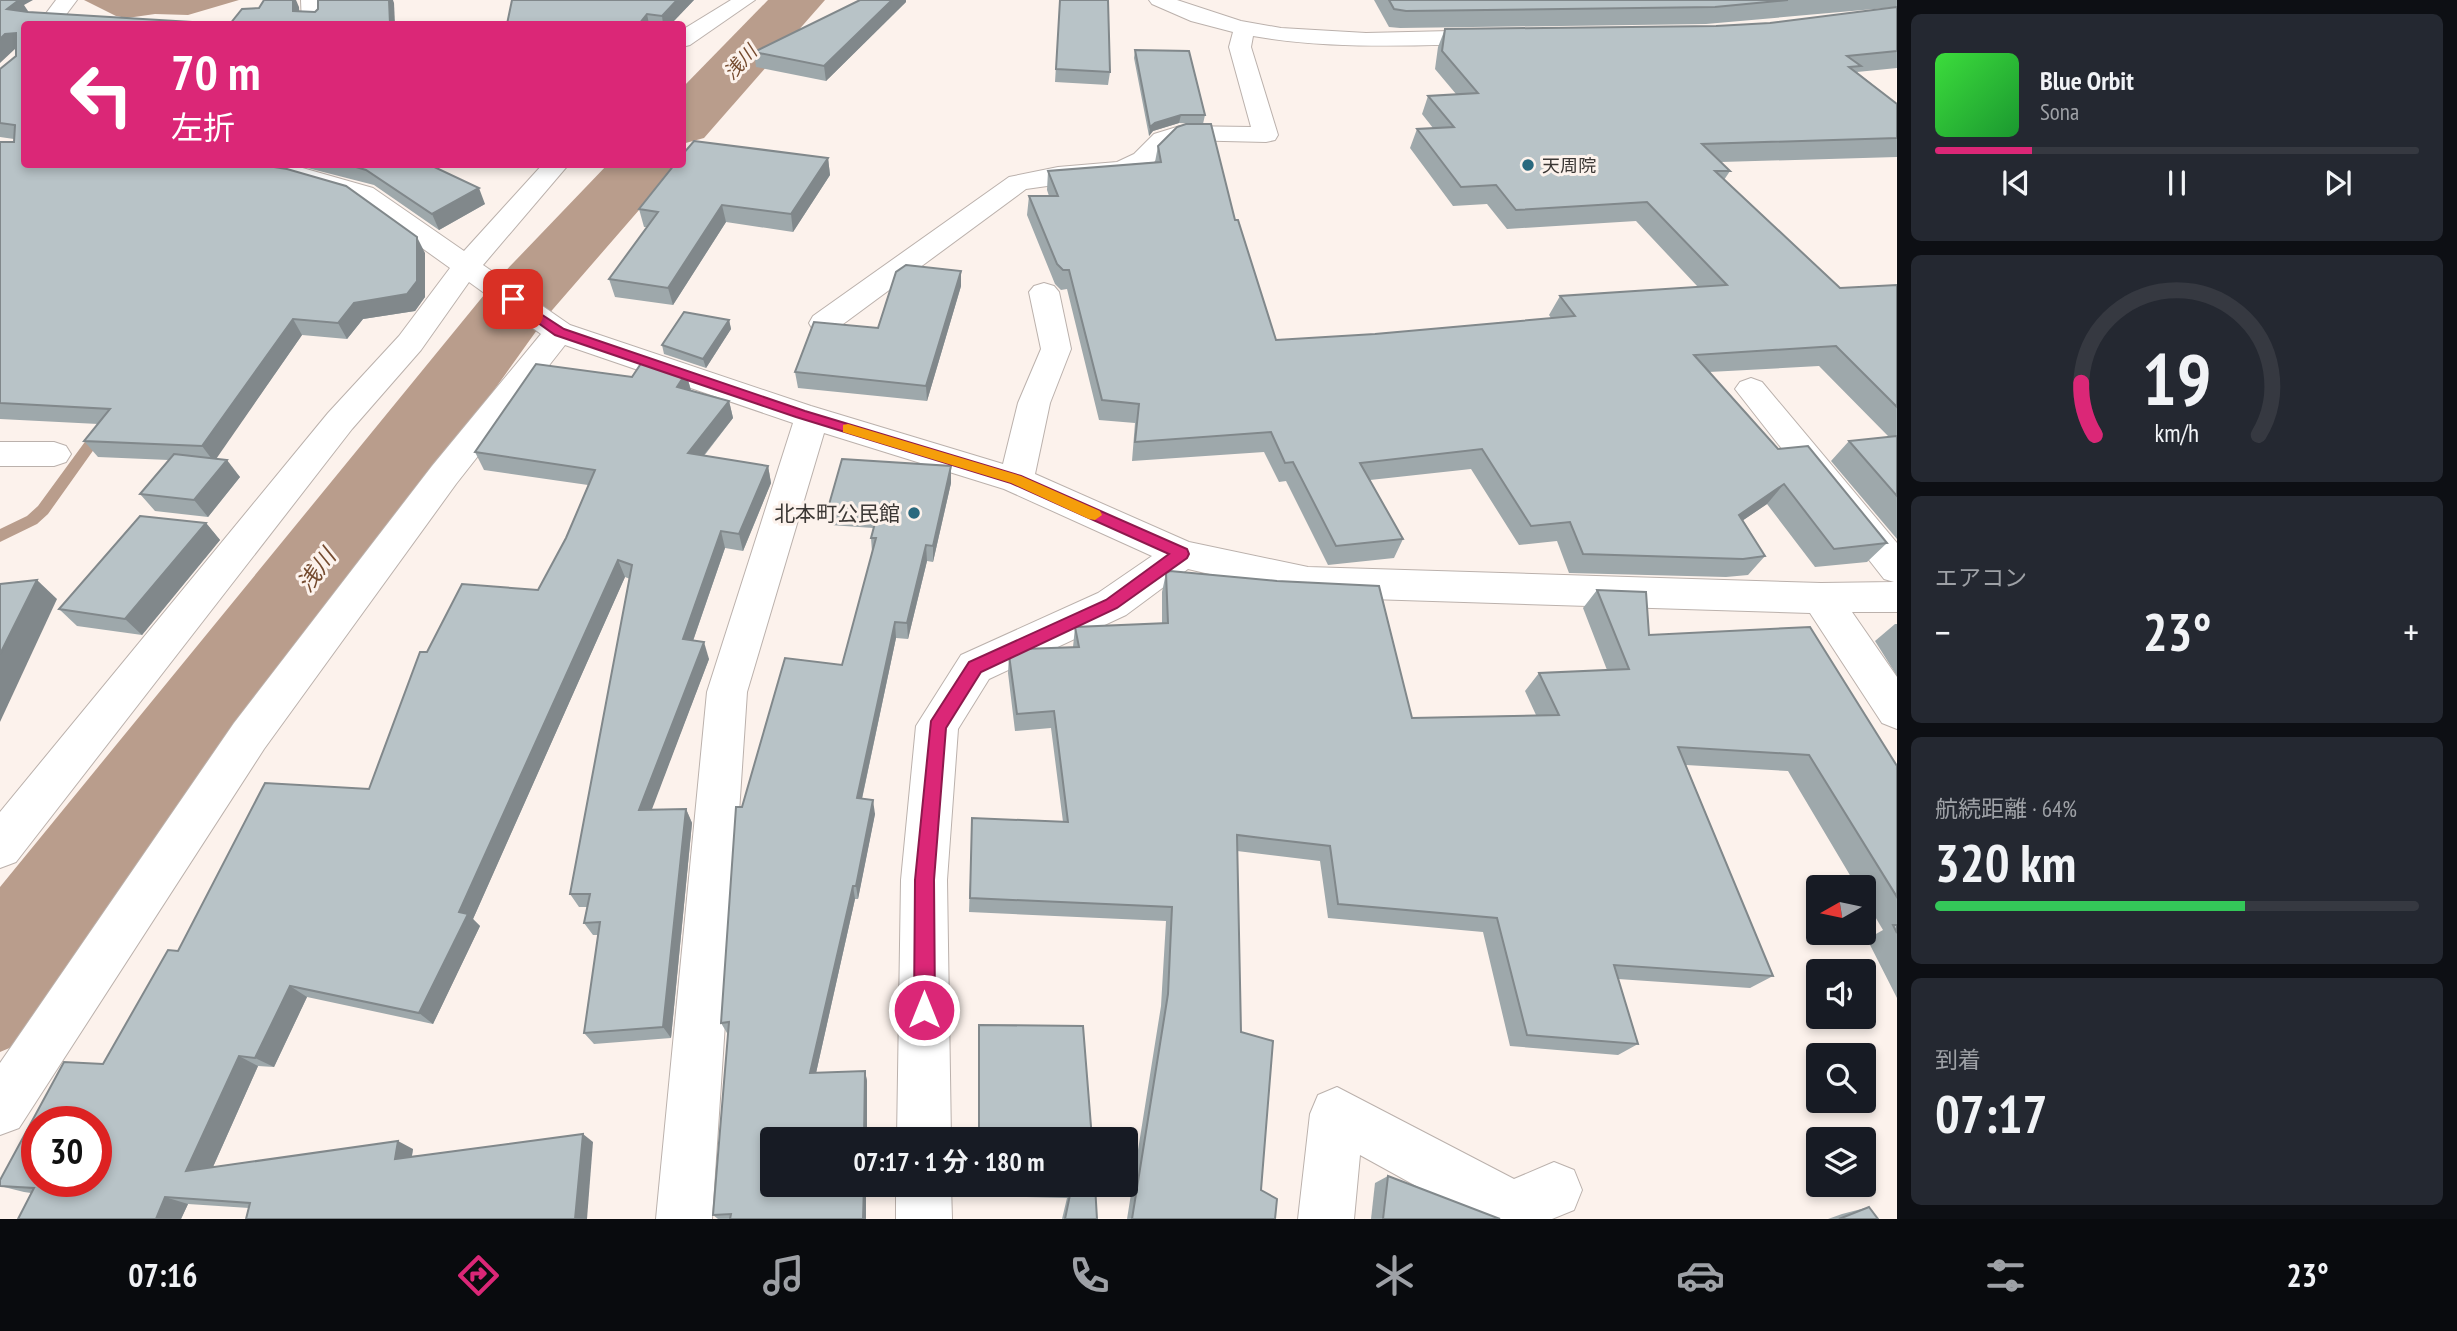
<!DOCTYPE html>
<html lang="ja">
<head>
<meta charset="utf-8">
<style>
	body { margin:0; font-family:"PT Sans Narrow","Noto Sans JP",sans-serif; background:#242831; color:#f1f3f6; height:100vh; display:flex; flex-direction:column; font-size:26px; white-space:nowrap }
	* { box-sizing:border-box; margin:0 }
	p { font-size:23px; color:#9ea1a6 }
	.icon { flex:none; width:38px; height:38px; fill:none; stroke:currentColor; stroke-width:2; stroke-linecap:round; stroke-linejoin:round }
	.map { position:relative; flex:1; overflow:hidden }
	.details { display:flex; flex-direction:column; gap:14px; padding:14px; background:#0d0f14; width:560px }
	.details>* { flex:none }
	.guide { position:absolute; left:21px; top:21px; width:665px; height:147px; border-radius:7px; box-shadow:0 4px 10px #0003; background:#db2777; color:#fff; overflow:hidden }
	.needle { width:46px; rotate:261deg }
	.tools { position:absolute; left:1806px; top:875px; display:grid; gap:14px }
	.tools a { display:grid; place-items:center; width:70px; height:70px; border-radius:7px; background:#171b24; box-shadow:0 4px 10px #0003; font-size:35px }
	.speed { position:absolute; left:21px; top:1106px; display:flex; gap:14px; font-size:35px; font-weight:700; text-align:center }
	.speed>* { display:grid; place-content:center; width:91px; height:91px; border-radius:50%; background:#171b24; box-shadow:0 4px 10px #0003; line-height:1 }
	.speed .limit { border:10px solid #d22; background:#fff; color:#111 }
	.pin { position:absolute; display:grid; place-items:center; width:60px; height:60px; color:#fff; margin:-30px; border-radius:14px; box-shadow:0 4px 10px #0006 }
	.me { position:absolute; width:77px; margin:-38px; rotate:0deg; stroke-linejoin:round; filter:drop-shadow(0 0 5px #0008) }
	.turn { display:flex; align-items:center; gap:24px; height:147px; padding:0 35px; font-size:32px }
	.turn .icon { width:91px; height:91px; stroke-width:2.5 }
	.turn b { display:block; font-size:49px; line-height:60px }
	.big { font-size:52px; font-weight:700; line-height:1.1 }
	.details .widget { flex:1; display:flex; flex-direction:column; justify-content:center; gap:10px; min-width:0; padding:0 24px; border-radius:10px; background:#242831 }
	.details .dial { align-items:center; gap:0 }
	.dial svg { height:182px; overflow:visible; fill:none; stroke:#363941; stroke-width:7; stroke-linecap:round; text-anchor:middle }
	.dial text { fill:#f1f3f6; stroke:none }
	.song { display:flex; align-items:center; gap:21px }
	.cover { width:84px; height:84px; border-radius:10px; background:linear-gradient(135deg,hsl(120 70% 55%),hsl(130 70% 35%)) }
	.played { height:7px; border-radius:4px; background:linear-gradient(90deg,#db2777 20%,#363941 20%) }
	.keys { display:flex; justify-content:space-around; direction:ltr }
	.heat { display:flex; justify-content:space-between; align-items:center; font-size:38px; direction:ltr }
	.charge { height:10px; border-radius:5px; background:linear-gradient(90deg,#34c759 64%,#363941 0) }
	.trip { position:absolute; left:760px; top:1127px; width:378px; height:70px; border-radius:7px; background:#171b24; box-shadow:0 4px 10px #0003; font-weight:700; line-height:70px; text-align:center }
	.menu { display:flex; height:112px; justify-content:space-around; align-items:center; background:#090b0e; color:#9ea1a6 }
	.menu .icon { width:49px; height:49px }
	.menu .current { color:#db2777 }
	.menu b { font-size:32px; color:#f1f3f6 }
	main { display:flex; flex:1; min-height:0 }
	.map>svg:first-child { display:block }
</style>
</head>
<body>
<main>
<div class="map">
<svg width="1897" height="1219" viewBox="0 0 1897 1219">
	<rect width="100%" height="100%" fill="#fcf2ec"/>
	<path fill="#b99d8c" d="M84 0H239L188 15 155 14 127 18 116 16Z"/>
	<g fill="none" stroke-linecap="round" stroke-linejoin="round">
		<path fill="#b99d8c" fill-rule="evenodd" d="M100 426 107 431 48 514 37 524 0 542V529L27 516 38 506 95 428Z"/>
		<g fill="#b99d8c" fill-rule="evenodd">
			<path d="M768 0H825L704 138 682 144V88Z"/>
			<path d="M608 164H679L547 316 329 621 45 1033 0 1052V887L493 284Z"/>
		</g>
		<g stroke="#bbb1ac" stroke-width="2">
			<g id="minor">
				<path d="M56 0H77L59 24H38Z"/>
				<path d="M301 0H321L322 24H302Z"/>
				<path d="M731 0H755L690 45 682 47V30Z"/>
				<path d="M1149 0H1177L1241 21 1281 28 1366 33 1493 30 1501 32 1504 37 1501 42 1493 44C1413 45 1333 50 1253 36L1251 47 1278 135 1275 140 1266 142 1182 140 1172 144 1152 164 1132 174 1026 189 835 330 824 332 813 330 809 323 813 316 1009 177 1058 167 1117 162 1134 154 1154 134 1180 126 1251 127 1229 47 1233 32 1191 21 1152 4Z"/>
				<path d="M206 164H279L299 167 373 188 464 251 543 164H569L483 265 570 325 811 406 1003 464 1018 403 1041 349 1029 292 1034 286 1044 283 1054 286 1059 292 1071 349 1050 403 1035 474 1189 542 1308 567 1821 583 1894 582 1884 579 1735 389 1740 382 1751 378 1762 382 1897 543V612H1852L1897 677V729L1882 723 1810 613 1308 597 1188 569 1126 615 989 679 958 729 947 880 951 1139H897L901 880 916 726 961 655 1098 593 1152 556 1004 489 824 433 747 692 712 1219H656L707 692 793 423 565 345 456 484 264 749 19 1128 0 1135V1063L234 723 432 466 541 334 469 282 421 350 352 429 16 862 0 868V812L328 413 399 336 450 268 355 200 296 182 218 172 209 169Z"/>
				<path d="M0 442H54L66 446 71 454 66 462 54 466H0Z"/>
				<path d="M1337 1087 1514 1179 1554 1162 1574 1170 1582 1190 1574 1210 1552 1219H1476L1360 1155 1354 1219H1298L1310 1114 1318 1095Z"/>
				<path d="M896 1185H951L952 1219H896Z"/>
			</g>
		</g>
		<use href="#minor" fill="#fff" fill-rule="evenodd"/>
	</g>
	<g fill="#9ea8ab">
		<path d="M694 0 671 24H507Z"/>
		<path d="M1060 0 1110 72 1108 85 1055 82Z"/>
		<path d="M1374 0H1897V7L1706 24 1400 28 1389 27Z"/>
		<path d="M906 2 826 81 756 67 754 52Z"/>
		<path d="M24 5V164L425 253V297L415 311 363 319 347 339 302 335 216 458 240 477 208 517 155 511 140 494 169 460 98 457 84 441 98 424 0 419V142H14V139L0 137V69L16 56 15 49Z"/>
		<path d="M1897 7V68L1857 72 1897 104V157L1721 162 1730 171 1724 180 1840 288 1897 285V539L1831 461 1849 441 1889 437 1819 366 1709 372 1778 449 1887 543 1867 562 1815 567 1767 504 1743 520 1765 556 1748 575 1726 577 1569 573 1557 541 1519 545 1471 469 1370 480 1403 539 1394 558 1328 565 1286 481 1279 482 1264 452 1132 461 1135 423 1099 420 1067 289 1061 290 1055 284 1027 215 1029 196H1049L1047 190 1048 171 1155 162 1158 146 1235 220 1276 340 1375 334 1551 318 1549 315 1560 296 1698 287 1636 221 1507 229 1487 204 1453 206 1410 148 1417 129 1433 128 1422 114 1428 96 1456 94 1435 69 1438 47 1445 29 1716 26 1770 23Z"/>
		<path d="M1135 50 1205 115 1203 124 1179 123 1153 131 1149 136 1134 58Z"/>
		<path d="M828 158 830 175 793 232 726 222 673 305 615 297 609 279 647 227H644L639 209Z"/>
		<path d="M292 164H428L485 204 439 230 374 185Z"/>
		<path d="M961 271V286L927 401 798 388 795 372 878 328Z"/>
		<path d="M729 320 731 329 706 368 664 354 662 345Z"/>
		<path d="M686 373 691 390 729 401 733 418 704 456 768 466 771 483 743 551 725 548 693 641 709 659 651 810 686 809 692 823 671 1038 594 1044 584 1033 598 935H593L584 923 587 907H579L570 894 630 579 625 577 473 919 480 926 433 1024 307 997 274 1067 258 1066 213 1167 413 1149 412 1156 593 1142 249 1208 188 1204 181 1219H18L31 1193 24 1192 0 1186V1180L103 1064 178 951 369 789 427 652 538 590 566 538 588 485 484 470 475 452 632 377Z"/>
		<path d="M951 483 933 562 927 561 908 639 896 638 862 799 875 814 858 899H855L816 1073 865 1071 867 1081V1139H772L866 1185V1219H718L713 1215 728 1033H727L721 1023 742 807 842 665 872 552 871 538 873 528 830 525 828 508Z"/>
		<path d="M206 523 220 540 142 635 77 626 59 609Z"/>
		<path d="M1166 573 1412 718 1536 715 1525 691 1539 673 1607 670 1583 608 1597 590 1649 635 1897 766V998L1867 939 1883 930 1864 898V887H1857L1788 771 1686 765 1773 976 1750 988 1618 979 1638 1044 1618 1055 1510 1046 1483 932 1328 918 1320 861 1237 851 1241 1032 1261 1190 1275 1219H1127L1161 1006 1166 921 969 912 972 818 1063 822 1051 728 1015 731 1008 673 1009 655 1073 647 1075 627 1162 623V592Z"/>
		<path d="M1895 624H1897V676L1875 641Z"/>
		<path d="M979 1025 1092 1139H978Z"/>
		<path d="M1388 1176 1500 1219H1371L1375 1183Z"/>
		<path d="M978 1185H1095L1097 1219H1062L1067 1198 978 1196Z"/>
		<path d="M1869 1207 1878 1219H1828L1842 1214Z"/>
	</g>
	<g fill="#81888b">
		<path d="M2 0H33L24 5 30 14 17 23Z"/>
		<path d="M293 0H296L299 7 300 24 293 11Z"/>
		<path d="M389 0H393L394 3 395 24H390Z"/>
		<path d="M677 0H694L671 24H663L662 16Z"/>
		<path d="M892 0H906V2L826 81 824 66Z"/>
		<path d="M647 14 649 24H639Z"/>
		<path d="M16 33 24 48 15 49 0 63V39L5 34Z"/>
		<path d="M1181 115 1179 123 1153 131 1149 136 1150 127 1155 123Z"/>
		<path d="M828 158 830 175 793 232 791 214Z"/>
		<path d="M479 188 485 204 439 230 432 214Z"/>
		<path d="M722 205 726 222 673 305 668 288Z"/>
		<path d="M417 237 425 253V297L415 311 363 319 347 339 338 323 354 303Z"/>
		<path d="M961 271V286L927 401 926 386Z"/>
		<path d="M293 319 302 335 214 462 202 446Z"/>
		<path d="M729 320 731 329 706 368 703 359Z"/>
		<path d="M686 373 691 391 677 387Z"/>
		<path d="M729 401 733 418 692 470 688 453Z"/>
		<path d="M227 460 240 477 208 517 194 500Z"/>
		<path d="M768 466 771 483 743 551 739 534Z"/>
		<path d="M951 466V483L933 562V546Z"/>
		<path d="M1784 484 1767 504 1723 534 1739 515Z"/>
		<path d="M206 523 220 540 142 635 125 619Z"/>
		<path d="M721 531 725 548 688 655 683 639Z"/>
		<path d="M926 545 927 561 908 639 907 623Z"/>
		<path d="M618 560 625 577 473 919 480 926 433 1024 419 1013 459 912Z"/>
		<path d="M37 580 57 599 0 722V654Z"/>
		<path d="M895 622 896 638 859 812 857 798Z"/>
		<path d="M704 642 709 659 646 825 639 810Z"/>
		<path d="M873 800 875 814 858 899 856 886Z"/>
		<path d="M686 809 692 823 671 1038 663 1027Z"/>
		<path d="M853 886 855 899 814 1082 810 1073Z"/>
		<path d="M290 986 307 997 274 1067 255 1058Z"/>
		<path d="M239 1056 258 1066 208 1178 186 1171Z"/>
		<path d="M865 1071 867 1081V1139H864Z"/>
		<path d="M583 1134 593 1142 587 1219H575Z"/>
		<path d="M398 1141 413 1149 410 1166 395 1159Z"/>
		<path d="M864 1185H866V1219H863Z"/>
		<path d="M165 1197 188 1204 181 1219H156Z"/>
	</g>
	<g fill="#b8c3c7" stroke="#81888b" stroke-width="2" fill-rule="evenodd">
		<path d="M0 0H19L7 9 28 12 225 24H24V164H254L287 169 346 186 417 237V281L407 294 354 303 338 323 293 319 202 446 84 441 110 409 0 403V142H14L15 125 0 123V69L16 56V33L5 34 0 39Z"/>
		<path d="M264 0H293V11L315 12 318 9V0H389L390 24H230L242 9 259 8Z"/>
		<path d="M512 0H677L662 16 647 14 639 24H507Z"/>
		<path d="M860 0H892L824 66 754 52Z"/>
		<path d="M1060 0H1108L1110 72 1056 69Z"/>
		<path d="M1389 0H1788L1715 7 1406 11 1394 9Z"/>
		<path d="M1897 7V51L1847 56 1861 66 1849 67 1897 104V138L1702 144 1730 171H1715L1840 288 1897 285V407L1836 346 1694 355 1778 449 1808 446 1887 543 1834 549 1784 484 1739 515 1765 556 1743 559 1583 554 1570 522 1531 526 1482 449 1360 463 1403 539 1336 546 1293 462 1285 463 1271 432 1135 442 1139 404 1102 400 1069 270H1063L1057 264 1029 196H1058L1048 171 1161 162 1158 146 1177 127 1186 124H1211L1235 220H1238L1276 340 1375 334 1575 316 1560 296 1727 285 1647 202 1516 210 1496 185 1461 187 1417 129 1454 127 1428 96 1478 93 1442 51 1445 29 1716 26 1770 23Z"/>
		<path d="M1135 50 1189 51 1205 115H1181L1155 123 1150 127Z"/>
		<path d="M694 141 828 158 791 214 722 205 668 288 609 279 658 212 639 209 675 164H682V155Z"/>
		<path d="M346 164H428L479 188 432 214 366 170Z"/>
		<path d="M906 265 961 271 926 386 795 372 814 322 878 328 896 272Z"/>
		<path d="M684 312 729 320 703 359 662 345Z"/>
		<path d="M644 359 686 373 677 387 729 401 688 453 768 466 739 534 721 531 683 639 704 642 639 810 686 809 663 1027 584 1033 600 922 584 923 590 894H570L632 565 618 560 459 912 468 914 419 1013 290 986 255 1058 239 1056 186 1171 398 1141 395 1159 583 1134 575 1219H246L250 1203 165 1197 156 1219H18L34 1188 0 1186V1180L64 1062 103 1064 168 950 178 951 265 783 369 789 420 652H427L462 584 538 590 566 538 595 470 475 452 536 364 632 377ZM37 1122H96V1181H37Z"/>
		<path d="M1897 436V496L1849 441Z"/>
		<path d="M174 454 227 460 194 500 140 494Z"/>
		<path d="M842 459 951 466 933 546 926 545 907 623 895 622 857 798 873 800 856 886H853L810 1073 865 1071 864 1139H772V1185H864L863 1219H730L731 1214 713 1215 729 1022 721 1023 736 807H742L785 658 842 665 876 538H871L878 512 828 508Z"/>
		<path d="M140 516 206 523 125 619 59 609Z"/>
		<path d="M1170 571 1277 581 1379 586 1412 718 1559 715 1539 673 1629 669 1597 590 1646 592 1649 635 1810 627 1897 766V897L1809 755 1678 747 1773 976 1614 965 1638 1044 1527 1035 1497 918 1338 904 1330 846 1237 835 1241 1032 1273 1041 1261 1190 1277 1199 1275 1219H1132L1168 994 1172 907 970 898 972 818 1068 822 1054 711 1017 714 1009 655 1023 649 1079 647 1075 627 1168 623 1166 573Z"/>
		<path d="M37 580 0 654V584Z"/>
		<path d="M1893 925H1897V933Z"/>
		<path d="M979 1025 1083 1026 1092 1139H979Z"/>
		<path d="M1388 1176 1500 1219H1383Z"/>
		<path d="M979 1185H1095L1097 1219H1065L1071 1190 979 1189Z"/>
		<path d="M1869 1207 1878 1219H1839Z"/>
	</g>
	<path fill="#db2777" stroke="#8e194d" stroke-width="2" d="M513 296 564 329 805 411 1021 476 1187 549 1189 554 1187 558 1117 608 981 672 946 728 934 880 935 1010 931 1017 924 1020 917 1017 914 1010 915 880 931 721 969 662 1106 600 1169 554 1011 483 796 417 555 335 509 302V297Z"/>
	<path fill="#f59e0b" d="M848 424 1021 476 1100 511 1102 515 1095 520 1089 519 1011 483 843 432V425Z"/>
	<g fill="#2a697e" stroke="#fcf2ec" stroke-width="2.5">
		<circle cx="1528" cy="165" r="7"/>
		<circle cx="914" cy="513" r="7"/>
	</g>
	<g text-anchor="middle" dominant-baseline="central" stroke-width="6" stroke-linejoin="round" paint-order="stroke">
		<g font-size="18" fill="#3b3734" stroke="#fcf2ec" text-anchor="start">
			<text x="1542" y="165">天周院</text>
		</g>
		<g font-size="19" font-style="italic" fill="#754b2f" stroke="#fcf2ec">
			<text transform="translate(740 62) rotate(-47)">浅川</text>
		</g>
		<g font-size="21" fill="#3b3734" stroke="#fcf2ec" text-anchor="end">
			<text x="900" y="513">北本町公民館</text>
		</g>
		<g font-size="23" font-style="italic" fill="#754b2f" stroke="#fcf2ec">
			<text transform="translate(316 570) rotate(-53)">浅川</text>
		</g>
	</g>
</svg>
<div class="tools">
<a><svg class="needle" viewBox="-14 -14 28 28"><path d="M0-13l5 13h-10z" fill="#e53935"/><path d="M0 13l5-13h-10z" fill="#9ea1a6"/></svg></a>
<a><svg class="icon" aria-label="sound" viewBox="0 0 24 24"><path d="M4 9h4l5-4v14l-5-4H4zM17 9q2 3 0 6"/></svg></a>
<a><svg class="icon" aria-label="search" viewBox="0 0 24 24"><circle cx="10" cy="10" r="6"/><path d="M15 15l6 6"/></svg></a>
<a><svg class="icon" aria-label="layers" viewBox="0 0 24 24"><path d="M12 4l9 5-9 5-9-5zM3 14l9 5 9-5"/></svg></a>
</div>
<div class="speed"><div class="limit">30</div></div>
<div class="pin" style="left:513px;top:299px;background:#d93025"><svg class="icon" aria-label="arrive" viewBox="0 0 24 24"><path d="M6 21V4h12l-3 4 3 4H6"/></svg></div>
<svg class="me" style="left:924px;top:1010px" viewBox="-20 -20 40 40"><circle r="17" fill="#db2777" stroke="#fff" stroke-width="3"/><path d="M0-11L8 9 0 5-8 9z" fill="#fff"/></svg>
<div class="trip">07:17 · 1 分 · 180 m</div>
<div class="guide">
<div class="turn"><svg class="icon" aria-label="left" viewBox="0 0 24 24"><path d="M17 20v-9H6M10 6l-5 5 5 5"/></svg><div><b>70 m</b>左折</div></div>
</div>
</div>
<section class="details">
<div class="widget">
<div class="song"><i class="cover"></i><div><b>Blue Orbit</b><p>Sona</p></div></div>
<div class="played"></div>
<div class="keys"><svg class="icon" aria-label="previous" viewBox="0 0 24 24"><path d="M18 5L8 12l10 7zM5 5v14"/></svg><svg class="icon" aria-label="pause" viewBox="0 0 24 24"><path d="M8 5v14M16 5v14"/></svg><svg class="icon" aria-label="next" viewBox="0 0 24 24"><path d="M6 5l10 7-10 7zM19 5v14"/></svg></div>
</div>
<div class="widget dial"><svg viewBox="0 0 100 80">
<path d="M14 69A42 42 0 1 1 86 69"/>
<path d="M14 69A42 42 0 0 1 8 46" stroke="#db2777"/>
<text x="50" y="56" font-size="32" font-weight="700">19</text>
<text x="50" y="72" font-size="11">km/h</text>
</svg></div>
<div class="widget"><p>エアコン</p>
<div class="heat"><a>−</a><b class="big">23°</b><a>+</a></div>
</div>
<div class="widget"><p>航続距離 · 64%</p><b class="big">320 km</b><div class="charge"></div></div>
<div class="widget"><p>到着</p><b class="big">07:17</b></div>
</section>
</main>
<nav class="menu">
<b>07:16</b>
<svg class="icon current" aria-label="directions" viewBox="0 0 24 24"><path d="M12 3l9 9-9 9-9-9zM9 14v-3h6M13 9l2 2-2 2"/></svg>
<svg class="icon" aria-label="music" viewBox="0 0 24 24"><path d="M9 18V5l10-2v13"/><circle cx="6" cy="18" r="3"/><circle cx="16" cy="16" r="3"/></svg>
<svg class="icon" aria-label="phone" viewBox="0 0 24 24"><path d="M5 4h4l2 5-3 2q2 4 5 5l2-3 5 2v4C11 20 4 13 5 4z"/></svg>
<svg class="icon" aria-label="climate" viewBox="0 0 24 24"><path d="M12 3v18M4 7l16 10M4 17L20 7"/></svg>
<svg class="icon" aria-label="car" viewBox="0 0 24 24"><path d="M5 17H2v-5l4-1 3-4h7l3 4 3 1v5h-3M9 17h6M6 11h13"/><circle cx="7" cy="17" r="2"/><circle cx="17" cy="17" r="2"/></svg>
<svg class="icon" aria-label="filters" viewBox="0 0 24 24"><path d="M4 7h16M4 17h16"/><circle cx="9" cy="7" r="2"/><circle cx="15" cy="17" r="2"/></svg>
<b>23°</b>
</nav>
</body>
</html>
